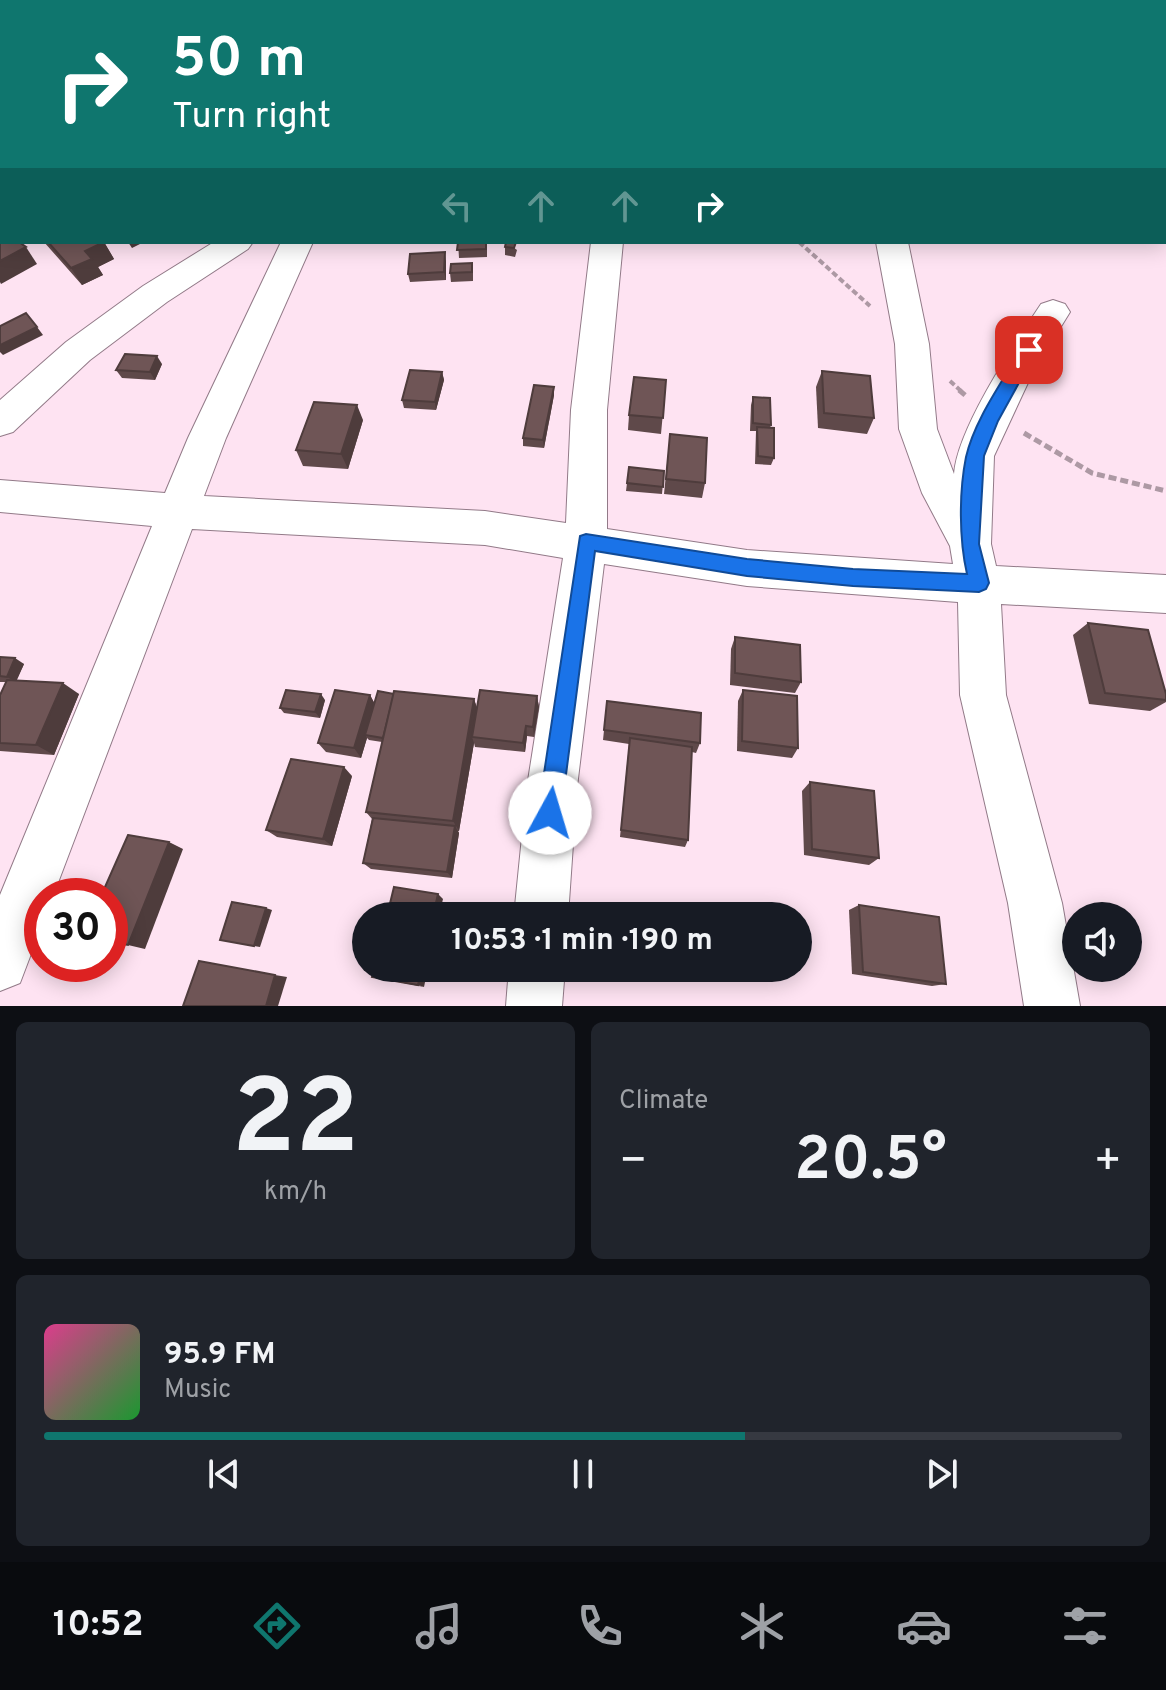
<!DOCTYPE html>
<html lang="en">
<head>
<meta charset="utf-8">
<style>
	body { margin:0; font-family:Overpass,sans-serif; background:#20242c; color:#f1f3f6; height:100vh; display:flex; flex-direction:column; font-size:30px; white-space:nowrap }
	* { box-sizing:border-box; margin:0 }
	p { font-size:26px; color:#9ea1a6 }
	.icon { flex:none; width:44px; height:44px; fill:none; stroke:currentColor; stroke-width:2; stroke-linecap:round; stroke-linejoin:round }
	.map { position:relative; height:1006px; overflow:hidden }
	.details { display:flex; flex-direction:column; gap:16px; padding:16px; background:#0d0f14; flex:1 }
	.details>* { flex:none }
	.hud { position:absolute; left:0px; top:0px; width:1166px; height:244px; box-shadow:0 4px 20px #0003; background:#0f766e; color:#fff; overflow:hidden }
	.tools { position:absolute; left:1062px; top:902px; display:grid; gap:16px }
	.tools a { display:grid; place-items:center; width:80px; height:80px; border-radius:50%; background:#171b24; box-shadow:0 4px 20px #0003; font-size:40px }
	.speed { position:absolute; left:24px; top:878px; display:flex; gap:16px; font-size:40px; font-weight:700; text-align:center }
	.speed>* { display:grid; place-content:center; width:104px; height:104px; border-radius:50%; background:#171b24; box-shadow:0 4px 20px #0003; line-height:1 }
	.speed .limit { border:12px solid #d22; background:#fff; color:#111 }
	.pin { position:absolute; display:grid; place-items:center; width:68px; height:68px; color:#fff; margin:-34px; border-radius:16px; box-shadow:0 4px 12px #0006 }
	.me { position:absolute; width:88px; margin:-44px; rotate:6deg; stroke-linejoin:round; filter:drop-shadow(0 0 6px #0008) }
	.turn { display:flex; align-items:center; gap:28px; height:168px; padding:0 40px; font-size:36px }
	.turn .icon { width:104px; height:104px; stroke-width:2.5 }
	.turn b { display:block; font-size:56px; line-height:68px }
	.lanes { display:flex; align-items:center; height:76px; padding:0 40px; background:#0003; justify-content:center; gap:40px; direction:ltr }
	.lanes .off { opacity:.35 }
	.big { font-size:60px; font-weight:700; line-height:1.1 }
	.details .card { flex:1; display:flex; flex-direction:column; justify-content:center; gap:12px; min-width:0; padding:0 28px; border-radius:12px; background:#20242c }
	.details .dial { align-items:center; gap:0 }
	.dial b { font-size:104px; line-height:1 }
	.song { display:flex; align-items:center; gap:24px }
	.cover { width:96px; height:96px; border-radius:12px; background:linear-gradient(135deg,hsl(330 70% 55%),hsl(130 70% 35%)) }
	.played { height:8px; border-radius:4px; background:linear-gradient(90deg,#0f766e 65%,#363941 65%) }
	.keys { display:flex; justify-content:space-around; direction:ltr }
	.heat { display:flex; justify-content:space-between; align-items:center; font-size:44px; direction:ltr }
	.details .tiles { flex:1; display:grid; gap:16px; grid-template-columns:1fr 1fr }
	.card:last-child { grid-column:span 2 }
	.trip { position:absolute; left:352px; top:902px; width:460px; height:80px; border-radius:40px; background:#171b24; box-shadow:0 4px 20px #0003; font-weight:700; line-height:80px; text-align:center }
	.menu { display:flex; height:128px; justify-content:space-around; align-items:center; background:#090b0e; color:#9ea1a6 }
	.menu .icon { width:56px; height:56px }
	.menu .current { color:#0f766e }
	.menu b { font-size:36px; color:#f1f3f6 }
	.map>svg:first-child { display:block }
</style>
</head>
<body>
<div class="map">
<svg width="1166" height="1006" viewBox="0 0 1166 1006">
	<rect width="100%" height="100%" fill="#fee3f2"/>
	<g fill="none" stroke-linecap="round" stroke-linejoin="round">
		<g stroke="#927a88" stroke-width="2">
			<g id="minor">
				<path d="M358 0H418L420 2H360Z"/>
				<rect x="607" y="0" width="24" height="2"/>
				<path d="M842 0H866L867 2H843Z"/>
				<path d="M214 242H253L248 249 167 302 90 360 13 432 0 436V400L66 342 143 286Z"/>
				<path d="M281 242H313L226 438 204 496 485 511 566 523 571 410 591 242H623L607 410V529L747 550 953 564 950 546 922 493 899 429 895 344 876 242H908L929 344 937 429 954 474C958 427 1014 345 1041 304L1053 300 1065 304 1070 312 1033 372 994 456 991 544 996 566 1166 575V613L1001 604 1006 695 1062 903 1080 1006H1024L1008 903 960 695 958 602 747 586 604 564 577 787 568 916H514L527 787 563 558 485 545 192 529 53 896H42V925L20 983 0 991V895L152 526 0 512V480L165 493 188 438Z"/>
				<path d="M509 968H565L562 1006H506Z"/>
			</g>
		</g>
		<g stroke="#ad99a4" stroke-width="3" stroke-dasharray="5 3" stroke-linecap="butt">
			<path d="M483 0 486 2"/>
			<path d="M1164 166 1166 170"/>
		</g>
		<g stroke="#ad99a4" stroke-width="4" stroke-dasharray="6 3" stroke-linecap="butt">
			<path d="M799 242 870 306"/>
			<path d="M950 381 962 392"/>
		</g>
		<g stroke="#ad99a4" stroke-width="5" stroke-dasharray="8 4" stroke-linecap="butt">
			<path d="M959 390 966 396"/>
			<path d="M1024 433 1092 473 1166 491"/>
		</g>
		<use href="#minor" fill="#fff" fill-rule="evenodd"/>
	</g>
	<g fill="#5f494a">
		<path d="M65 0H87L86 2H66Z"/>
		<path d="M93 0H124V1L94 2Z"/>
		<path d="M743 0H759L758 2H744Z"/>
		<path d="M1107 0H1144L1143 2H1108Z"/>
		<rect x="1164" y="40" width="2" height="40"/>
		<path d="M44 242H104L114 259 98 267 103 275 82 285Z"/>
		<path d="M458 242H487V257L459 258Z"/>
		<path d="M506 242 517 250 515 257 505 255V247Z"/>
		<path d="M446 261V280L410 282 408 274Z"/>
		<path d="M473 272V281L451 282 450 273Z"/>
		<path d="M162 364 155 380 122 378 116 370Z"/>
		<path d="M822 371 874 418 867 434 818 428 816 387Z"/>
		<path d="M442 372 444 380 436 410 404 408 402 400Z"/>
		<path d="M666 380 661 434 628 430 629 415Z"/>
		<path d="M554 387V395L544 448 523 446V438Z"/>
		<path d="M753 397 771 425 770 428 774 458 771 465 755 464 756 431H750L751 405Z"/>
		<path d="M363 420 348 469 303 466 296 450Z"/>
		<path d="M670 434 705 483 702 498 664 494Z"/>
		<path d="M629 467 664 471 662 494 626 491Z"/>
		<path d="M1088 623 1166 694V702L1150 711 1089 704 1073 635Z"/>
		<path d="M735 637 801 682 795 693 730 685 731 649Z"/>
		<path d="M0 657 24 664 16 681 79 694 54 755 0 751V695L6 682H0Z"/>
		<path d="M743 690 798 748 792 758 737 751 738 701Z"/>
		<path d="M394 694 474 699 477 708 537 696 539 707 534 737 527 736 525 752 475 747 474 743 459 831H458L459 833 452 878 371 869 363 863 372 819 366 812 382 742 369 740 367 738 361 758 326 752 318 743 370 695 374 703Z"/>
		<path d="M325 700 320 718 284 713 280 708Z"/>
		<path d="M607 701 700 743 696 753 692 752 688 840 685 847 620 837 629 744 603 740Z"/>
		<path d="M352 776 332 846 277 837 266 830Z"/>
		<path d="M810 782 879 858 869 865 804 855 802 791Z"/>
		<path d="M859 905 946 984 932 986 852 974 849 910Z"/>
		<path d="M374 968 424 987 372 977Z"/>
	</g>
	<g fill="#4e3c3c">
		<path d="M0 0H19V2H2V8H0Z"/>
		<path d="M37 0H56L48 2H38Z"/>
		<path d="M104 242 114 259 98 267 103 275 82 285 71 268 85 251Z"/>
		<path d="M128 242H144L132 248Z"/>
		<path d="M26 247 37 264 1 284 0 282V261Z"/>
		<path d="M445 252 446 261V280L444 272Z"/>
		<path d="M37 327 43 335 3 355 0 352V345Z"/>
		<path d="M157 356 162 364 155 380 150 372Z"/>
		<path d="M442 372 444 380 436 410 435 402Z"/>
		<path d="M554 387V395L544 448 543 440Z"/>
		<path d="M357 405 363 420 348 469 341 454Z"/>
		<path d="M15 658 24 664 16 682 7 677Z"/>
		<path d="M63 683 79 694 54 755 36 745Z"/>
		<path d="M321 694 325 700 320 718 315 712Z"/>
		<path d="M370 695 376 706 365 735 367 738 361 758 354 748Z"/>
		<path d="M537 696 539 707 534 737 533 727Z"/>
		<path d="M474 699 479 714 472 737 474 743 459 831 453 821Z"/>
		<path d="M526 726 527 736 525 752 523 743Z"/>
		<path d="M344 767 352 776 332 846 323 839Z"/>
		<path d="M455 826 459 833 452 878 447 872Z"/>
		<path d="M169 842 183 849 145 949 128 945Z"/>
		<path d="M438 894 443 899 439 916H433Z"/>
		<path d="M266 908 272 910 260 947 254 946Z"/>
		<path d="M422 968H428L424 987 418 985Z"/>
		<path d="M275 975 287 977 278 1006H266Z"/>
	</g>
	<g fill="#6f5556" stroke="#4e3c3c" stroke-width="2">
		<path d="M128 0H158L157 2H126Z"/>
		<path d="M280 0H305L304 2H279Z"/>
		<rect x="1164" y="40" width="2" height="23"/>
		<path d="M0 237 2 239V242H19L26 247 0 261Z"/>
		<path d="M48 242H104L85 251 92 259 71 268Z"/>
		<path d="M458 242H486V249L457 250Z"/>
		<path d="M506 242H516L514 248 505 247Z"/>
		<path d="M445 252 444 272 408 274 410 254Z"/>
		<path d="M472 263V272L450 273 451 264Z"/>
		<path d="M26 313 37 327 0 345V326Z"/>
		<path d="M125 354 157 356 150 372 116 370Z"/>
		<path d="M410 370 442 372 435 402 402 400Z"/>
		<path d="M822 371 870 376 874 418 824 413Z"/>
		<path d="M634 377 666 380 663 418 629 415Z"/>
		<path d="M534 385 554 387 543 440 523 438Z"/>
		<path d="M753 397 770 398 771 425 753 423Z"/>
		<path d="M314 402 357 405 341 454 296 450Z"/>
		<path d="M757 427 774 428V458L758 456Z"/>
		<path d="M670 434 707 438 705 483 666 479Z"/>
		<path d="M629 467 664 471 663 487 627 483Z"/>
		<path d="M1088 623 1148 630 1166 694V700L1105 693Z"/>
		<path d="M735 637 800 645 801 682 735 673Z"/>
		<path d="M0 657 15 658 7 677 0 676Z"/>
		<path d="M7 680 63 683 36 745 0 743V695Z"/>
		<path d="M286 690 321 694 315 712 280 708Z"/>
		<path d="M335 690 370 695 354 748 318 743Z"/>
		<path d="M480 690 537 696 533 727 526 726 523 743 472 737Z"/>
		<path d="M743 690 797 696 798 748 742 741Z"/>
		<path d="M378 691 394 694 383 738 365 735Z"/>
		<path d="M394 691 474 699 453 821 366 812Z"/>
		<path d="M607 701 701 713 700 743 604 730Z"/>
		<path d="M630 738 692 747 688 840 621 830Z"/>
		<path d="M291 759 344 767 323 839 266 830Z"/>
		<path d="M810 782 874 791 879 858 812 849Z"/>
		<path d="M373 818 455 826 447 872 363 863Z"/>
		<path d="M128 835 169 842 128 945 110 942V896H101Z"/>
		<path d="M394 887 438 894 433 916H387Z"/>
		<path d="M232 902 266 908 254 946 220 940Z"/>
		<path d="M859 905 939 917 946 984 863 972Z"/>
		<path d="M199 961 275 975 266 1006H183Z"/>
		<path d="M374 968H422L418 985 372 977Z"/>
	</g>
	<path fill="#1a73e8" stroke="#114b97" stroke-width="2" d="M1029 344 1037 350 998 421 984 456 979 544 989 583 986 589 979 592 853 586 747 576 595 551 561 813 558 821 550 824 542 821 538 813 580 536 586 534 747 559 853 569 967 574C959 539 959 492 966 457 975 418 1004 380 1023 346Z"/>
</svg>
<div class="tools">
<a><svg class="icon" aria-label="sound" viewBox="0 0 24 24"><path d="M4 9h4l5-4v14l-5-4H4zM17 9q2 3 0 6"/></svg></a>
</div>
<div class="speed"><div class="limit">30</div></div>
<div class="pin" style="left:1029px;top:350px;background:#d93025"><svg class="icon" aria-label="arrive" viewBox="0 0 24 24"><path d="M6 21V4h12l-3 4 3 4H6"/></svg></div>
<svg class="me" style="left:550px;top:813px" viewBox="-20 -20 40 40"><circle r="19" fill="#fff"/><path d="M0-13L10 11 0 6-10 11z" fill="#1a73e8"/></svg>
<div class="trip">10:53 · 1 min · 190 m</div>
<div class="hud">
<div class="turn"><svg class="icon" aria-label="right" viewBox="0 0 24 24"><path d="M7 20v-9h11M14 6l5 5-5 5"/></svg><div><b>50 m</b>Turn right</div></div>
<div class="lanes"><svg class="icon off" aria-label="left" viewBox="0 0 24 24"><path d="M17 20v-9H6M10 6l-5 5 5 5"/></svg><svg class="icon off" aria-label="ahead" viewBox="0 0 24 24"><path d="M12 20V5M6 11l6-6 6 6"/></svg><svg class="icon off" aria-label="ahead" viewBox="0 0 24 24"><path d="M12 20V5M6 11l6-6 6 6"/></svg><svg class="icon" aria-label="right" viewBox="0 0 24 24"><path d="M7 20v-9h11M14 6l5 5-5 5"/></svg></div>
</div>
</div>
<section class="details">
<div class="tiles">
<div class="card dial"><b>22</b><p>km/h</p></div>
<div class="card"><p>Climate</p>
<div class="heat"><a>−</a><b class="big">20.5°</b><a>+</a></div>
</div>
<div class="card">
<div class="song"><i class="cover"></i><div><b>95.9 FM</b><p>Music</p></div></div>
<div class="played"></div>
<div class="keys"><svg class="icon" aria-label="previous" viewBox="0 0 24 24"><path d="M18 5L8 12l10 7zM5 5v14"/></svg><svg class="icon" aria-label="pause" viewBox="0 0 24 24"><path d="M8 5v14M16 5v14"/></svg><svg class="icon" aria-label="next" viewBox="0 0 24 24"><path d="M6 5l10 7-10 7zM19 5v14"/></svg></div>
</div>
</div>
</section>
<nav class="menu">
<b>10:52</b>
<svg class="icon current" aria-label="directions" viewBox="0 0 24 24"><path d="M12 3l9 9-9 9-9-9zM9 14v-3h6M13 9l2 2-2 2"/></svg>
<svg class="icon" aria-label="music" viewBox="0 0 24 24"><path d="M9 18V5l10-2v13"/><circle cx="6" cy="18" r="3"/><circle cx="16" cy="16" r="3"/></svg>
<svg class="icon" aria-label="phone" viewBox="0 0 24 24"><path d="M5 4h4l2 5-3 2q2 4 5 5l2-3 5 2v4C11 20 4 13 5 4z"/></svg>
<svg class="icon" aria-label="climate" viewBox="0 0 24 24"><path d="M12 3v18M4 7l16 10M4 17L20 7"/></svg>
<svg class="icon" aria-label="car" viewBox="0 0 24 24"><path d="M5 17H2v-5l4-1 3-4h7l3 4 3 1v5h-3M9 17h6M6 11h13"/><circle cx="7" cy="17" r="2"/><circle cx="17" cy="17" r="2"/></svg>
<svg class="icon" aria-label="filters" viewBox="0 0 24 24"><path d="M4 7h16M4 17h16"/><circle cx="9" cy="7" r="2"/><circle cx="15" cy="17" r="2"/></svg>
</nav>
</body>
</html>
